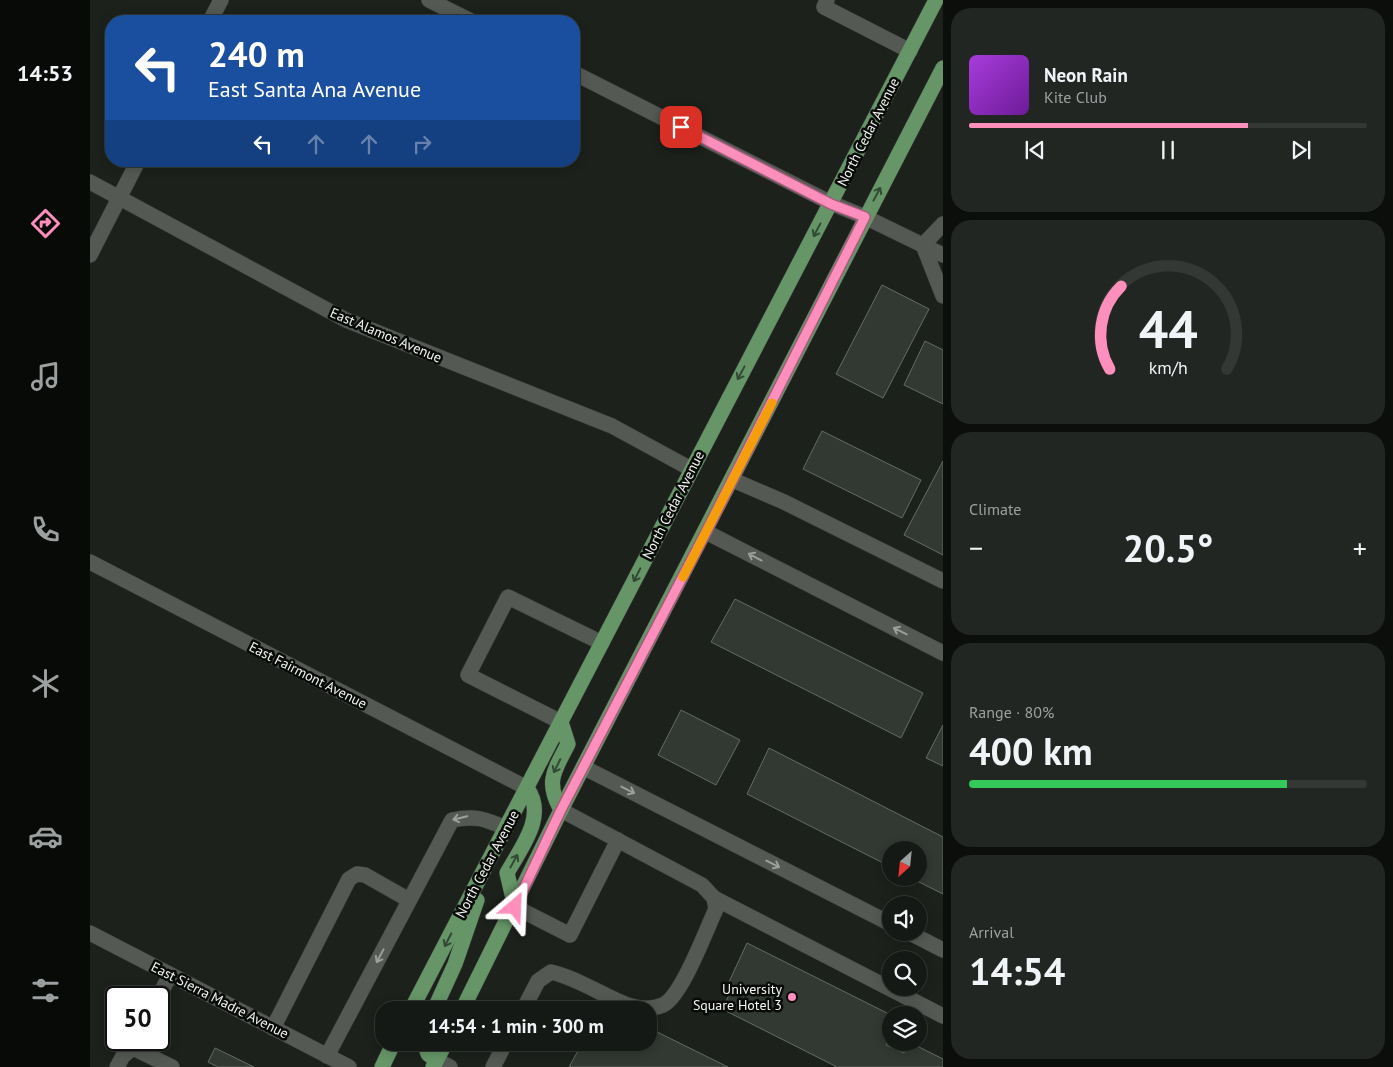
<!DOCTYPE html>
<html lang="en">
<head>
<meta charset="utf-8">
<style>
	body { margin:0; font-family:"PT Sans",sans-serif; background:#222622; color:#f1f3f6; height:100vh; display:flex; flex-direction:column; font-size:19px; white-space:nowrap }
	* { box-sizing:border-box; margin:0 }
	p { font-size:16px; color:#9da0a0 }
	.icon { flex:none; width:28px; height:28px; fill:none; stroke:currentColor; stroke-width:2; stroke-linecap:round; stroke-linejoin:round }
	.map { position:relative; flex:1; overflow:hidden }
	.side { display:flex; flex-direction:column; gap:8px; padding:8px; background:#0c0e0c; width:450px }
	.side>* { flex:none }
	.top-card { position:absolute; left:15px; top:15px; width:475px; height:152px; border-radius:20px; box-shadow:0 2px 12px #0003,0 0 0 1px #343834; background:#1a4fa0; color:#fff; overflow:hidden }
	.needle { width:32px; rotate:207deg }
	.fabs { position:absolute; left:792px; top:841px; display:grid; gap:10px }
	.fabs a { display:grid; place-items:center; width:45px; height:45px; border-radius:50%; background:#151915; box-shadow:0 2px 12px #0003,0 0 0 1px #343834; font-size:25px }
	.speed { position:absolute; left:15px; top:986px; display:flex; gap:10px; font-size:25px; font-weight:700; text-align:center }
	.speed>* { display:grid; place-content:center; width:65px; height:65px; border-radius:50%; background:#151915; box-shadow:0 2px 12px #0003,0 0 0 1px #343834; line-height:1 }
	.speed .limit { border:2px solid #111; border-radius:8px; background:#fff; color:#111 }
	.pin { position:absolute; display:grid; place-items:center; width:42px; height:42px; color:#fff; margin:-21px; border-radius:10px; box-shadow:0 2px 8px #0006 }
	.me { position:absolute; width:55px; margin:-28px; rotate:26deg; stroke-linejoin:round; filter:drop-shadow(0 0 4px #0008) }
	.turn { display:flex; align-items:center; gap:18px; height:105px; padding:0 20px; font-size:22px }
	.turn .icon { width:65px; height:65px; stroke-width:2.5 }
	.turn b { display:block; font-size:35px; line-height:42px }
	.lanes { display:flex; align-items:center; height:48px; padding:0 20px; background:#0003; justify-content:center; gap:25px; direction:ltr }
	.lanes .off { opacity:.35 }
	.big { font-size:38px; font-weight:800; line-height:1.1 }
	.side .widget { flex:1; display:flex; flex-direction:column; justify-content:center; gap:8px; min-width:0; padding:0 18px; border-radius:20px; background:#222622 }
	.side .dial { align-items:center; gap:0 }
	.dial svg { height:130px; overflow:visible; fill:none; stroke:#343834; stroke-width:7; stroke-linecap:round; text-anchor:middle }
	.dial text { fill:#f1f3f6; stroke:none }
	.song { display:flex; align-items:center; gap:15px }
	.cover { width:60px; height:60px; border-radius:8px; background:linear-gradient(135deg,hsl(280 70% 55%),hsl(280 70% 35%)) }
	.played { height:5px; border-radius:2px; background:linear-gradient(90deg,#fe8ebc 70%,#343834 70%) }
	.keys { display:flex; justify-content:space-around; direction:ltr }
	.heat { display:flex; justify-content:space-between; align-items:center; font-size:28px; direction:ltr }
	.charge { height:8px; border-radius:4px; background:linear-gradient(90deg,#34c759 80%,#343834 0) }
	.trip { position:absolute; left:285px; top:1001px; width:282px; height:50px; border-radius:20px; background:#151915; box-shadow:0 2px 12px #0003,0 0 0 1px #343834; font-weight:800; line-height:50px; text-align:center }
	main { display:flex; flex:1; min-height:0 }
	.menu { display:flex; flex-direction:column; width:90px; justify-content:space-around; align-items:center; background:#080a08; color:#9da0a0 }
	.menu .icon { width:35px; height:35px }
	.menu .current { color:#fe8ebc }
	.menu b { font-size:22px; color:#f1f3f6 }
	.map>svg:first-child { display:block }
</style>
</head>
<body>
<main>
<nav class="menu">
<b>14:53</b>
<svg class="icon current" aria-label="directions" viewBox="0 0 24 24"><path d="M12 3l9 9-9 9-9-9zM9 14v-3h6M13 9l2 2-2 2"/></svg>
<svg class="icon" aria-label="music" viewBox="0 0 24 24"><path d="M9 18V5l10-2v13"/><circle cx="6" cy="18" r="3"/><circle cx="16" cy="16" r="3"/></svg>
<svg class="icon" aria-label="phone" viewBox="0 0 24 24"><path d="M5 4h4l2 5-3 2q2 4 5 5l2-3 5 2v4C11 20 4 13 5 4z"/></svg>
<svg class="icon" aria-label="climate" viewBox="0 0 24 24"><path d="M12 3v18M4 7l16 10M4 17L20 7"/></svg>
<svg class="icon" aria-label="car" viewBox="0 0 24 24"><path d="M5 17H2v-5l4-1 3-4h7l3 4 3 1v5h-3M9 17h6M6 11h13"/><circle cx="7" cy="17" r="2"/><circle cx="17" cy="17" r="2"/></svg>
<svg class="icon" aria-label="filters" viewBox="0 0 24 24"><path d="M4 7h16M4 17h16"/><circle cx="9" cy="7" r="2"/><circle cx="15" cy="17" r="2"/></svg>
</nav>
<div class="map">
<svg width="853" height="1067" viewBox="0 0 853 1067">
	<rect width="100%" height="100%" fill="#1c211c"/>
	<g fill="#323832" stroke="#656b65">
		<path d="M792 285 839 309 793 398 746 374Z"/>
		<path d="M835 341 853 350V404L814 385Z"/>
		<path d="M732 431 831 480 812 518 713 469Z"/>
		<path d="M853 461V555L814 535Z"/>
		<path d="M645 599 833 693 811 738 621 642Z"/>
		<path d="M591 710 650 740 626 785 568 755Z"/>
		<path d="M853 725V766L836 758Z"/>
		<path d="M679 748 853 837V894L821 878H829V850H801V867L657 794Z"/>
		<path d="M657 943 801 1015V1035L796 1045 814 1053 819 1042 853 1059V1067H747L632 1009 644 985 639 982Z"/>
		<path d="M563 1030 638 1067H479L493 1042H559V1036Z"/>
		<path d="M125 1048 164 1067H128L118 1062Z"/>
	</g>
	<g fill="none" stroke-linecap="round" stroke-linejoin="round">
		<g stroke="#3b3e3b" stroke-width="16">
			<g id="minor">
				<path d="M339 0 381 21"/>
				<path d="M737 0 734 7 820 51"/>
				<path d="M120 21 131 0"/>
				<path d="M484 73 741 203 775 217 853 255"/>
				<path d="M0 182 256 320 522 426 601 469"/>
				<path d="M853 224 833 245 853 296"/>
				<path d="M0 255 48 161"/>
				<path d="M643 480 694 502 853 581"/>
				<path d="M616 532 853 653"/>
				<path d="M0 562 437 788"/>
				<path d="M471 722 378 675 418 597 512 643"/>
				<path d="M495 768 801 924"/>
				<path d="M624 898 853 1016"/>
				<path d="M425 907 480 935 528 840"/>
				<path d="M818 932 853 950"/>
				<path d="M0 933 259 1067"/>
				<path d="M68 998 80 975"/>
				<path d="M433 1010 448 981 461 972C487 978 510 994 535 1004 546 1008 561 1010 573 1005 592 996 616 930 626 909L624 898 612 885 471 810"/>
				<path d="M183 1028 259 879 267 874 275 875 319 900"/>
				<path d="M47 1040 43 1048 82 1067"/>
				<path d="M237 1056 362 820C385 815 395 819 416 828"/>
				<path d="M346 1060 360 1067"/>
				<path d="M27 1067 33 1056 43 1048"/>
				<path d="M403 1067 416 1042"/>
			</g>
		</g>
		<g stroke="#3b3e3b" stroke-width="16">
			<g id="major">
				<path d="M471 722 478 744C464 771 455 782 471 810"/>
				<path d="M425 907 417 873C432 846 457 816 437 788"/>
				<path d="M321 1010 846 0"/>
				<path d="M344 1010 365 964 387 900"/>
				<path d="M372 1010 471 810 853 68"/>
				<path d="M334 1042 338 1054 346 1060"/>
				<path d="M292 1067 304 1042"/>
				<path d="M343 1067 356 1042"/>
			</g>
		</g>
		<use href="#minor" stroke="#545954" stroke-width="15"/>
		<use href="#major" stroke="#669668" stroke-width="15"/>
	</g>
	<defs><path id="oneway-shaft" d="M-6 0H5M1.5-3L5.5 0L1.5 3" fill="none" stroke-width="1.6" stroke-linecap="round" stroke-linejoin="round" transform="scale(1.25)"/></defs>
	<g stroke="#324933">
		<use href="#oneway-shaft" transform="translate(787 194) rotate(-62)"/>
		<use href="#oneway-shaft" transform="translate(727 230) rotate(118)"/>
		<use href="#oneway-shaft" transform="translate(651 373) rotate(118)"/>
		<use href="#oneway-shaft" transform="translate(547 575) rotate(117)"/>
		<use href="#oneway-shaft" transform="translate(467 766) rotate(116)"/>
		<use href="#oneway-shaft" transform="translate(424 861) rotate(-61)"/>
		<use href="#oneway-shaft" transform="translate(358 940) rotate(117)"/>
	</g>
	<g stroke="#9ca09c">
		<use href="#oneway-shaft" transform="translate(665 557) rotate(-152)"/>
		<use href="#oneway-shaft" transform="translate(810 631) rotate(-153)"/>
		<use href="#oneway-shaft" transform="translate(538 790) rotate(27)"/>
		<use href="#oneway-shaft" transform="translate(370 818) rotate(166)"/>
		<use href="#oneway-shaft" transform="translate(683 864) rotate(27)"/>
		<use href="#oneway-shaft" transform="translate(290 956) rotate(118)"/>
	</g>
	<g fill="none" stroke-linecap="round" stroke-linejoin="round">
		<g stroke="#a55c7a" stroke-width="12">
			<path id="route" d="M425 907 471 810 616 532 775 217 741 204 591 127"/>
		</g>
		<use href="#route" stroke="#fe8ebc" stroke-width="9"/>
		<path stroke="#f59e0b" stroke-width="9" d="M593 577 682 403"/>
	</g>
	<circle fill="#fe8ebc" stroke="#080a08" stroke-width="2" cx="702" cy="997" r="5"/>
	<g text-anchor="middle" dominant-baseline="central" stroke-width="5" stroke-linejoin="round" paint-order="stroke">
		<g font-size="14" fill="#f3f6f3" stroke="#080a08">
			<text transform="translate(778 132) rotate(-63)">North Cedar Avenue</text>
			<text transform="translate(296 335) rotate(23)">East Alamos Avenue</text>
			<text transform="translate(583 505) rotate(-63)">North Cedar Avenue</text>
			<text transform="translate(218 675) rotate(27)">East Fairmont Avenue</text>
			<text transform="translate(397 864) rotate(-62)">North Cedar Avenue</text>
			<text transform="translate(130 1000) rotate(27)">East Sierra Madre Avenue</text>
		</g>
		<g font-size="14" fill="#f3f6f3" stroke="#080a08" text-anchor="end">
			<text x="692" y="989">University<tspan x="692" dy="16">Square Hotel 3</tspan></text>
		</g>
	</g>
</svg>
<div class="fabs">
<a><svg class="needle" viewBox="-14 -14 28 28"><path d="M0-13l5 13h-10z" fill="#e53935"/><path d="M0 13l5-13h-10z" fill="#9da0a0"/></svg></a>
<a><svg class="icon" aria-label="sound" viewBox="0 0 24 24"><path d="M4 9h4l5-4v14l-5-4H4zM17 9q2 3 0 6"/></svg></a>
<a><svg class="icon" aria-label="search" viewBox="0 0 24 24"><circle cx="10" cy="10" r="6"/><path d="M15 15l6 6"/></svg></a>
<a><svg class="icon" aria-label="layers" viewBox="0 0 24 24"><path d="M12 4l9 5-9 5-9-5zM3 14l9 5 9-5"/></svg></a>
</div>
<div class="speed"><div class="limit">50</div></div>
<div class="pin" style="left:591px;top:127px;background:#d93025"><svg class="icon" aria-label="arrive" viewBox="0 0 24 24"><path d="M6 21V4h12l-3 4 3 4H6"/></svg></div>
<svg class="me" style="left:425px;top:907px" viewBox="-20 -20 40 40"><path d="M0-17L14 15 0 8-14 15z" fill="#fe8ebc" stroke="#fff" stroke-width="4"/></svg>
<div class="trip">14:54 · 1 min · 300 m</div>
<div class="top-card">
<div class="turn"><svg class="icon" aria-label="left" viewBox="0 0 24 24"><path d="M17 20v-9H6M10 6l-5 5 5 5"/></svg><div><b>240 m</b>East Santa Ana Avenue</div></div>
<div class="lanes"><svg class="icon" aria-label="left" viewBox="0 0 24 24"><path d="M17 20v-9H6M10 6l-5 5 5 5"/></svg><svg class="icon off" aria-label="ahead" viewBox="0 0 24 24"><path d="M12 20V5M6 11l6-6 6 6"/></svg><svg class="icon off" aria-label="ahead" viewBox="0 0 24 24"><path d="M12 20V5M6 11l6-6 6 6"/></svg><svg class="icon off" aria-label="right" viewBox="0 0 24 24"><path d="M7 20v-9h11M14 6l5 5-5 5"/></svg></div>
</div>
</div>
<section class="side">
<div class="widget">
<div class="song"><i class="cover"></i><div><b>Neon Rain</b><p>Kite Club</p></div></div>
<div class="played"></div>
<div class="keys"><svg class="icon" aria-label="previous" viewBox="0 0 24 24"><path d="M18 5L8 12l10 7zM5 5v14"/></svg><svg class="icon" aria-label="pause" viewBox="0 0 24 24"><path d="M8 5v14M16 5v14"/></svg><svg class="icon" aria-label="next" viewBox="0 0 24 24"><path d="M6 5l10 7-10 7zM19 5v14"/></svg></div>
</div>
<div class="widget dial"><svg viewBox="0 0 100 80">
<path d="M14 69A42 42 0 1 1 86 69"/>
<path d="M14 69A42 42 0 0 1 21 18" stroke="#fe8ebc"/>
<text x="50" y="56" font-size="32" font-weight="700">44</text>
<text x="50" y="72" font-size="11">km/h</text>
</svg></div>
<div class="widget"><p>Climate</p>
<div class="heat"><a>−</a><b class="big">20.5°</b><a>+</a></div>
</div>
<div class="widget"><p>Range · 80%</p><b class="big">400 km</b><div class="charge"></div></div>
<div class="widget"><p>Arrival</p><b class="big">14:54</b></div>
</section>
</main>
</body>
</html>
